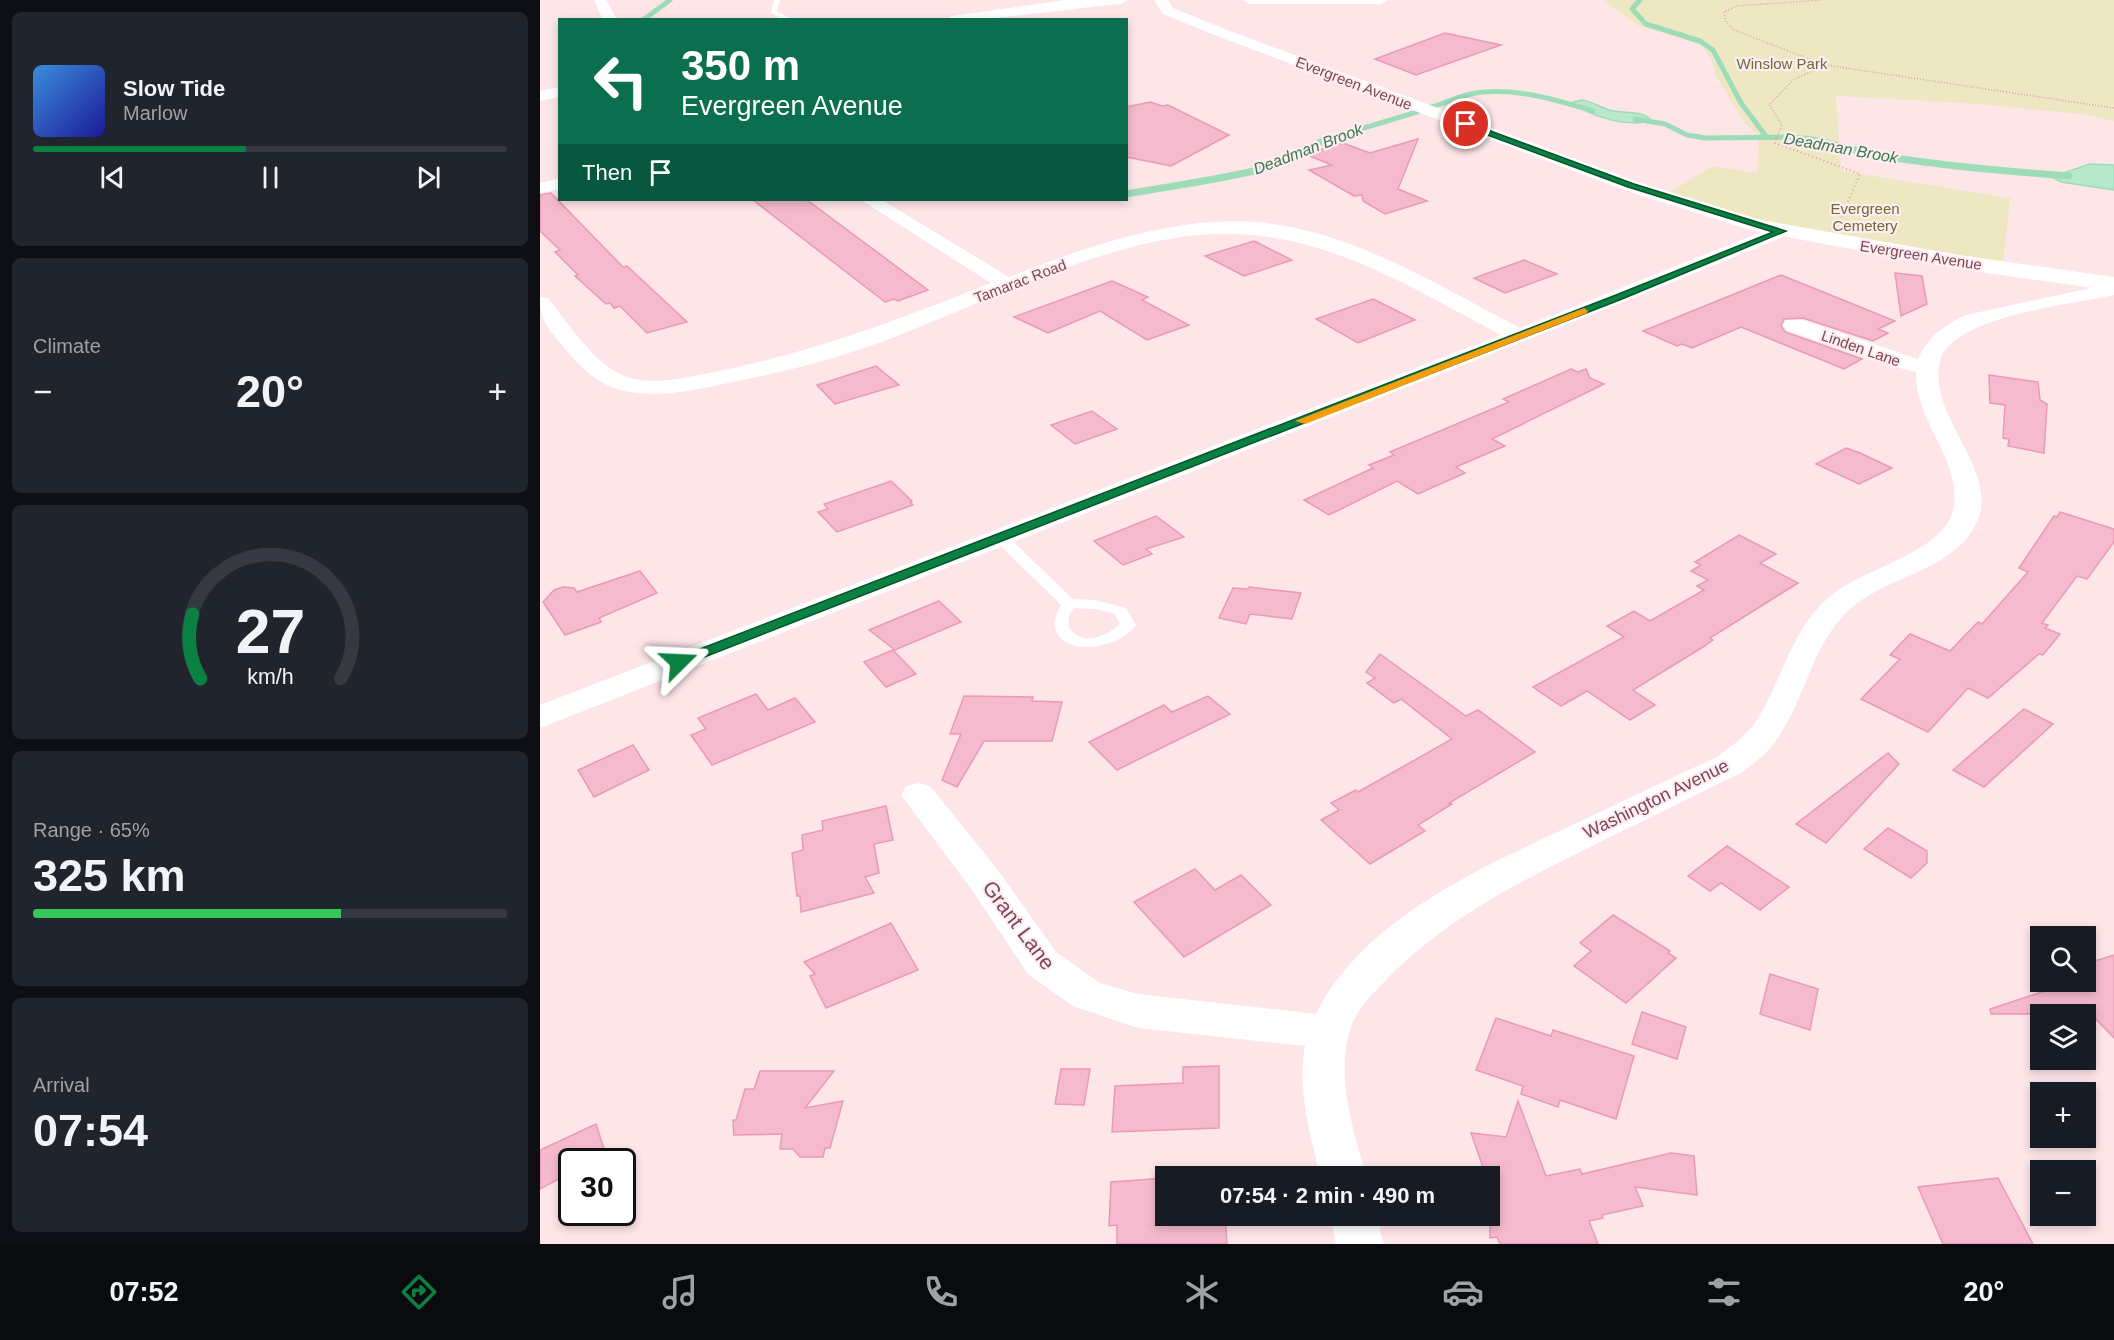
<!DOCTYPE html>
<html lang="en">
<head>
<meta charset="utf-8">
<style>
	body { margin:0; font-family:Arial,sans-serif; background:#20242c; color:#f1f3f6; height:100vh; display:flex; flex-direction:column; font-size:22px; white-space:nowrap }
	* { box-sizing:border-box; margin:0 }
	p { font-size:20px; color:#9ea1a6 }
	.icon { flex:none; width:33px; height:33px; fill:none; stroke:currentColor; stroke-width:2; stroke-linecap:round; stroke-linejoin:round }
	.map { position:relative; flex:1; overflow:hidden }
	.sheet { display:flex; flex-direction:column; gap:12px; padding:12px; background:#0d0f14; width:540px }
	.sheet>* { flex:none }
	.hud { position:absolute; left:18px; top:18px; width:570px; height:183px; border-radius:0px; box-shadow:0 3px 9px #0003; background:#0b6e4f; color:#fff; overflow:hidden }
	.buttons { position:absolute; left:1490px; top:926px; display:grid; gap:12px }
	.buttons a { display:grid; place-items:center; width:66px; height:66px; border-radius:0px; background:#171b24; box-shadow:0 3px 9px #0003; font-size:30px }
	.speed { position:absolute; left:18px; top:1148px; display:flex; gap:12px; font-size:30px; font-weight:700; text-align:center }
	.speed>* { display:grid; place-content:center; width:78px; height:78px; border-radius:50%; background:#171b24; box-shadow:0 3px 9px #0003; line-height:1 }
	.speed .limit { border:3px solid #111; border-radius:9px; background:#fff; color:#111 }
	.pin { position:absolute; display:grid; place-items:center; width:51px; height:51px; color:#fff; margin:-26px; border:3px solid #fff; border-radius:50%; box-shadow:0 2px 6px #0007 }
	.me { position:absolute; width:66px; margin:-33px; rotate:69deg; stroke-linejoin:round; filter:drop-shadow(0 0 4px #0008) }
	.turn { display:flex; align-items:center; gap:21px; height:126px; padding:0 24px; font-size:27px }
	.turn .icon { width:78px; height:78px; stroke-width:2.5 }
	.turn b { display:block; font-size:42px; line-height:51px }
	.then { display:flex; align-items:center; height:57px; padding:0 24px; background:#0003; gap:12px; font-size:22px }
	.big { font-size:45px; font-weight:700; line-height:1.1 }
	.sheet .tile { flex:1; display:flex; flex-direction:column; justify-content:center; gap:9px; min-width:0; padding:0 21px; border-radius:9px; background:#20242c }
	.sheet .dial { align-items:center; gap:0 }
	.dial svg { height:156px; overflow:visible; fill:none; stroke:#363941; stroke-width:7; stroke-linecap:round; text-anchor:middle }
	.dial text { fill:#f1f3f6; stroke:none }
	.song { display:flex; align-items:center; gap:18px }
	.cover { width:72px; height:72px; border-radius:9px; background:linear-gradient(135deg,hsl(210 70% 55%),hsl(240 70% 35%)) }
	.played { height:6px; border-radius:3px; background:linear-gradient(90deg,#0b8043 45%,#363941 45%) }
	.keys { display:flex; justify-content:space-around; direction:ltr }
	.heat { display:flex; justify-content:space-between; align-items:center; font-size:33px; direction:ltr }
	.charge { height:9px; border-radius:4px; background:linear-gradient(90deg,#34c759 65%,#363941 0) }
	.trip { position:absolute; left:615px; top:1166px; width:345px; height:60px; border-radius:0px; background:#171b24; box-shadow:0 3px 9px #0003; font-weight:700; line-height:60px; text-align:center }
	.tabs { display:flex; height:96px; justify-content:space-around; align-items:center; background:#090b0e; color:#9ea1a6 }
	.tabs .icon { width:42px; height:42px }
	.tabs .selected { color:#0b8043 }
	.tabs b { font-size:27px; color:#f1f3f6 }
	main { display:flex; flex:1; min-height:0 }
	.map>svg:first-child { display:block }
</style>
</head>
<body>
<main>
<section class="sheet">
<div class="tile">
<div class="song"><i class="cover"></i><div><b>Slow Tide</b><p>Marlow</p></div></div>
<div class="played"></div>
<div class="keys"><svg class="icon" aria-label="previous" viewBox="0 0 24 24"><path d="M18 5L8 12l10 7zM5 5v14"/></svg><svg class="icon" aria-label="pause" viewBox="0 0 24 24"><path d="M8 5v14M16 5v14"/></svg><svg class="icon" aria-label="next" viewBox="0 0 24 24"><path d="M6 5l10 7-10 7zM19 5v14"/></svg></div>
</div>
<div class="tile"><p>Climate</p>
<div class="heat"><a>−</a><b class="big">20°</b><a>+</a></div>
</div>
<div class="tile dial"><svg viewBox="0 0 100 80">
<path d="M14 69A42 42 0 1 1 86 69"/>
<path d="M14 69A42 42 0 0 1 10 36" stroke="#0b8043"/>
<text x="50" y="56" font-size="32" font-weight="700">27</text>
<text x="50" y="72" font-size="11">km/h</text>
</svg></div>
<div class="tile"><p>Range · 65%</p><b class="big">325 km</b><div class="charge"></div></div>
<div class="tile"><p>Arrival</p><b class="big">07:54</b></div>
</section>
<div class="map">
<svg width="1574" height="1244" viewBox="0 0 1574 1244">
	<rect width="100%" height="100%" fill="#fee5e8"/>
	<path fill="#ede7c2" d="M1064 0H1574V121L1541 114 1427 103 1296 96 1301 171 1470 198 1463 264 1239 227 1127 194 1173 166 1217 173 1219 137 1204 122 1176 76 1172 60 1161 45 1095 24Z"/>
	<g fill="#b8e9cd" stroke="#9ddcb8" stroke-width="1.5">
		<path d="M1042 100C1053 102 1060 107 1069 110 1082 114 1103 110 1111 120 1090 128 1049 117 1033 102Z"/>
		<path d="M1550 164 1574 165V190L1521 182 1512 177Z"/>
	</g>
	<g fill="none" stroke-linecap="round" stroke-linejoin="round">
		<g stroke="#9ddcb8" stroke-width="5">
			<path d="M1100 0 1092 9 1106 24 1160 41 1173 50 1201 103 1225 135"/>
			<path d="M103 20 130 0"/>
			<path d="M891 107C903 104 915 98 927 95 968 85 1014 99 1053 111"/>
			<path d="M1095 119 1125 124 1147 135 1165 138 1254 137 1276 140"/>
			<path d="M784 140 877 112"/>
		</g>
		<g stroke="#9ddcb8" stroke-width="7">
			<path d="M1266 139C1290 142 1313 151 1337 155 1401 166 1465 171 1529 176"/>
			<path d="M586 194C631 186 678 180 722 169 747 163 765 146 789 139"/>
		</g>
	</g>
	<g fill="#f5bacd" stroke="#e99ab4" stroke-width="1.5">
		<path d="M905 33 961 45 876 75 835 59Z"/>
		<path d="M610 102 622 106 628 105 689 135 631 166 586 157V107Z"/>
		<path d="M878 139 858 189 887 201 845 214 823 201 822 195 814 196 769 170 792 165 765 154 803 143 830 153Z"/>
		<path d="M11 193 83 267 87 266 147 322 107 333 80 306 74 308 70 303 66 304 35 276 38 275 15 252 20 250 0 231V195Z"/>
		<path d="M213 200H267L388 290 358 301 354 299 345 302Z"/>
		<path d="M714 241 752 260 704 276 665 256Z"/>
		<path d="M984 260 1017 274 965 293 934 278Z"/>
		<path d="M1355 273 1382 276 1387 304 1361 316Z"/>
		<path d="M1241 275 1355 321 1338 329 1348 333 1333 341 1263 318 1244 319 1241 326 1245 332 1322 359 1304 369 1201 327 1152 348 1142 344 1137 346 1103 331Z"/>
		<path d="M572 281 608 297 602 300 649 325 607 340 560 311 508 333 474 317Z"/>
		<path d="M833 299 875 320 818 343 776 319Z"/>
		<path d="M336 366 359 385 295 404 277 385Z"/>
		<path d="M1031 369 1038 372 1046 369 1050 378 1064 384 952 439 965 446 916 467 925 473 878 494 857 481 789 515 764 500 833 468 829 465 854 455 850 452 969 402 963 399Z"/>
		<path d="M1449 375 1498 382 1500 400 1507 404 1504 453 1468 446 1469 439 1463 438 1465 405 1450 403Z"/>
		<path d="M552 411 577 429 535 444 511 425Z"/>
		<path d="M1306 448 1320 453 1352 468 1319 484 1276 464Z"/>
		<path d="M351 481 372 501 370 502 373 505 297 532 278 512 288 509 284 504Z"/>
		<path d="M1520 512 1574 529V542L1547 579 1537 576 1502 623 1508 625 1505 628 1520 634 1503 655 1499 654 1448 698 1428 688 1388 732 1321 699 1360 659 1350 655 1370 634 1410 651 1438 622 1442 624 1488 572 1479 568 1514 516 1517 517Z"/>
		<path d="M616 516 644 537 606 549 612 554 583 565 554 541Z"/>
		<path d="M1199 535 1236 554 1220 563 1258 583 1170 638 1173 640 1163 647 1093 690 1115 705 1090 720 1047 691 1021 706 993 687 1084 637 1067 626 1094 611 1110 621 1164 590 1157 586 1168 580 1151 571 1161 565 1155 562Z"/>
		<path d="M100 571 117 593 59 618 61 622 25 635 3 602 14 590 23 587 34 588 37 592Z"/>
		<path d="M709 587 761 593 752 619 710 614 706 624 679 618 693 588 708 589Z"/>
		<path d="M399 601 421 622 355 650 329 630Z"/>
		<path d="M353 650 376 674 346 687 324 662Z"/>
		<path d="M840 654 926 716 938 710 995 752 909 803 912 804 878 825 885 831 830 864 781 820 799 810 791 803 816 790 818 792 912 739 861 699 854 703 827 683 835 678 826 672Z"/>
		<path d="M216 694 228 710 255 698 275 722 172 765 151 735 166 729 158 718Z"/>
		<path d="M424 696 493 697 492 701 522 702 512 741H444L417 787 402 780 421 734H410Z"/>
		<path d="M668 696 690 714 577 770 549 742 624 705 632 712Z"/>
		<path d="M1484 709 1513 724 1444 787 1413 770Z"/>
		<path d="M93 745 109 770 54 797 38 770Z"/>
		<path d="M1348 753 1359 764 1286 843 1256 824Z"/>
		<path d="M346 806 353 840 334 844 339 873 325 877 334 893 261 912 260 896H257L252 853 263 850 262 835 283 830 282 821Z"/>
		<path d="M1348 828 1387 851V863L1371 878 1324 849Z"/>
		<path d="M1187 846 1249 887 1220 910 1181 883 1170 891 1148 876Z"/>
		<path d="M655 869 675 890 701 875 731 905 644 957 594 902Z"/>
		<path d="M1073 915 1130 951 1128 953 1136 958 1086 1003 1034 966 1051 951 1040 943Z"/>
		<path d="M351 923 378 970 286 1008 270 976 275 974 264 962Z"/>
		<path d="M1574 955V1038L1551 1014H1451L1450 1009 1514 988 1507 981H1545V964Z"/>
		<path d="M1230 974 1278 989 1270 1030 1220 1014Z"/>
		<path d="M1102 1012 1146 1027 1137 1059 1092 1044Z"/>
		<path d="M956 1018 1011 1036 1013 1030 1094 1056 1076 1119 1020 1100 1018 1107 981 1094 983 1086 936 1070Z"/>
		<path d="M679 1066V1128L572 1132 575 1086 643 1083V1067Z"/>
		<path d="M521 1069H550L544 1105 515 1104Z"/>
		<path d="M220 1071H294L265 1108 303 1101 290 1148H285L283 1157H260L253 1149H240L242 1134 194 1135 193 1120H196L205 1089H214Z"/>
		<path d="M978 1101 1006 1176 1040 1169 1042 1174 1131 1153 1154 1156 1157 1195 1095 1187 1103 1206 1062 1215 1063 1218 1049 1221 1058 1244H960L957 1237 950 1238V1176H946L931 1133 966 1137Z"/>
		<path d="M56 1124 68 1161H32V1172L0 1189V1150Z"/>
		<path d="M626 1178V1215H685L687 1244H577V1225L569 1226 571 1182Z"/>
		<path d="M1458 1178 1493 1244H1403L1378 1187Z"/>
	</g>
	<g fill="none" stroke-linecap="round" stroke-linejoin="round">
		<g stroke="#db9db1" stroke-width="1.5" stroke-dasharray="1 2" stroke-linecap="butt">
			<path d="M1285 65 1574 108"/>
			<path d="M1236 140 1242 124 1229 105 1253 80 1285 65 1194 30 1186 22 1184 12 1197 6 1281 0"/>
		</g>
		<path stroke="#db9db1" stroke-width="2" stroke-dasharray="1 3" stroke-linecap="butt" d="M1237 139 1235 143 1320 174 1301 218"/>
		<g fill="#fff" fill-rule="evenodd">
			<path d="M234 0H240L237 11 253 20H244L231 13Z"/>
			<path d="M460 533 465 534 533 599 555 600 586 608 596 625C569 660 493 653 521 605L455 540 453 537ZM534 608 555 609 575 614 580 624C566 637 542 647 529 627V616Z"/>
		</g>
		<g fill="#fff" fill-rule="evenodd">
			<path d="M54 0H66L77 20H63Z"/>
			<path d="M20 178V189L0 193V183Z"/>
			<path d="M321 200H342L469 277C545 247 633 216 716 222 811 230 897 285 980 328L1234 227H1248L1251 231 1248 235 1086 301 0 728V705L961 335C868 286 783 230 674 234 570 238 453 299 357 336 304 357 248 371 193 382 155 390 115 400 77 389 56 383 41 367 27 351 10 330 0 324 0 297L8 298C29 324 52 362 84 376 110 386 143 378 169 373 269 354 357 320 451 283Z"/>
			<path d="M1574 283V295C1533 304 1416 316 1401 358 1391 386 1412 424 1425 448 1435 468 1447 494 1439 517 1419 571 1348 574 1309 610 1272 644 1266 698 1237 739 1228 753 1214 763 1201 773 1154 795 1108 819 1062 841 985 879 909 916 848 978 835 991 819 1007 812 1024 794 1073 813 1128 826 1176H780C770 1134 757 1089 765 1046L598 1028 533 1006 488 974 432 890 361 795 366 786 378 783 390 786 458 870 516 952 560 983 598 994 776 1014C825 916 948 865 1041 821 1086 800 1131 778 1177 757 1190 747 1205 737 1214 724 1242 683 1249 633 1287 599 1320 568 1403 554 1413 510 1424 462 1374 421 1376 372L1340 363 1246 330 1243 325 1246 320H1262L1378 359C1389 336 1403 326 1426 315Z"/>
			<path d="M790 1215H836L844 1244H796Z"/>
		</g>
		<g fill="#fff" fill-rule="evenodd">
			<path d="M526 0H588L581 4C522 9 464 20 405 20L412 16Z"/>
			<path d="M614 0H628L633 8 687 30 1098 182 1221 220 1419 255 1574 277V291L1419 269 1210 230 1084 190 677 36 623 14Z"/>
			<path d="M703 0H848L841 4H710Z"/>
			<path d="M20 87V97L0 101V91Z"/>
		</g>
	</g>
	<path fill="#0b8043" stroke="#07532c" stroke-width="1.5" d="M926 122 1094 184 1246 231 1082 299 144 665H134V659L1076 295 1233 232 1088 187 923 126Z"/>
	<path fill="#f59e0b" d="M1044 308 1048 311 1047 313 765 424 755 421Z"/>
	<g text-anchor="middle" dominant-baseline="central" stroke-width="4.5" stroke-linejoin="round" paint-order="stroke">
		<g font-size="15" fill="#6d6c37" stroke="#ffedef">
			<text x="1242" y="63">Winslow Park</text>
			<text x="1325" y="208">Evergreen<tspan x="1325" dy="17">Cemetery</tspan></text>
		</g>
		<g font-size="15" fill="#79485a" stroke="#ffedef">
			<text transform="translate(814 83) rotate(21)">Evergreen Avenue</text>
			<text transform="translate(1381 255) rotate(9)">Evergreen Avenue</text>
			<text transform="translate(480 281) rotate(-21)">Tamarac Road</text>
			<text transform="translate(1321 348) rotate(19)">Linden Lane</text>
		</g>
		<g font-size="16" font-style="italic" fill="#387854" stroke="#ffedef">
			<text transform="translate(1301 148) rotate(10)">Deadman Brook</text>
			<text transform="translate(768 149) rotate(-21)">Deadman Brook</text>
		</g>
		<g font-size="18" fill="#79485a" stroke="#ffedef">
			<text transform="translate(1116 799) rotate(-26)">Washington Avenue</text>
		</g>
		<g font-size="21" fill="#79485a" stroke="#ffedef">
			<text transform="translate(479 925) rotate(53)">Grant Lane</text>
		</g>
	</g>
</svg>
<div class="buttons">
<a><svg class="icon" aria-label="search" viewBox="0 0 24 24"><circle cx="10" cy="10" r="6"/><path d="M15 15l6 6"/></svg></a>
<a><svg class="icon" aria-label="layers" viewBox="0 0 24 24"><path d="M12 4l9 5-9 5-9-5zM3 14l9 5 9-5"/></svg></a>
<a>+</a>
<a>−</a>
</div>
<div class="speed"><div class="limit">30</div></div>
<div class="pin" style="left:926px;top:124px;background:#d93025"><svg class="icon" aria-label="arrive" viewBox="0 0 24 24"><path d="M6 21V4h12l-3 4 3 4H6"/></svg></div>
<svg class="me" style="left:139px;top:662px" viewBox="-20 -20 40 40"><path d="M0-17L14 15 0 8-14 15z" fill="#0b8043" stroke="#fff" stroke-width="4"/></svg>
<div class="trip">07:54 · 2 min · 490 m</div>
<div class="hud">
<div class="turn"><svg class="icon" aria-label="left" viewBox="0 0 24 24"><path d="M17 20v-9H6M10 6l-5 5 5 5"/></svg><div><b>350 m</b>Evergreen Avenue</div></div>
<div class="then">Then<svg class="icon" aria-label="arrive" viewBox="0 0 24 24"><path d="M6 21V4h12l-3 4 3 4H6"/></svg></div>
</div>
</div>
</main>
<nav class="tabs">
<b>07:52</b>
<svg class="icon selected" aria-label="directions" viewBox="0 0 24 24"><path d="M12 3l9 9-9 9-9-9zM9 14v-3h6M13 9l2 2-2 2"/></svg>
<svg class="icon" aria-label="music" viewBox="0 0 24 24"><path d="M9 18V5l10-2v13"/><circle cx="6" cy="18" r="3"/><circle cx="16" cy="16" r="3"/></svg>
<svg class="icon" aria-label="phone" viewBox="0 0 24 24"><path d="M5 4h4l2 5-3 2q2 4 5 5l2-3 5 2v4C11 20 4 13 5 4z"/></svg>
<svg class="icon" aria-label="climate" viewBox="0 0 24 24"><path d="M12 3v18M4 7l16 10M4 17L20 7"/></svg>
<svg class="icon" aria-label="car" viewBox="0 0 24 24"><path d="M5 17H2v-5l4-1 3-4h7l3 4 3 1v5h-3M9 17h6M6 11h13"/><circle cx="7" cy="17" r="2"/><circle cx="17" cy="17" r="2"/></svg>
<svg class="icon" aria-label="filters" viewBox="0 0 24 24"><path d="M4 7h16M4 17h16"/><circle cx="9" cy="7" r="2"/><circle cx="15" cy="17" r="2"/></svg>
<b>20°</b>
</nav>
</body>
</html>
